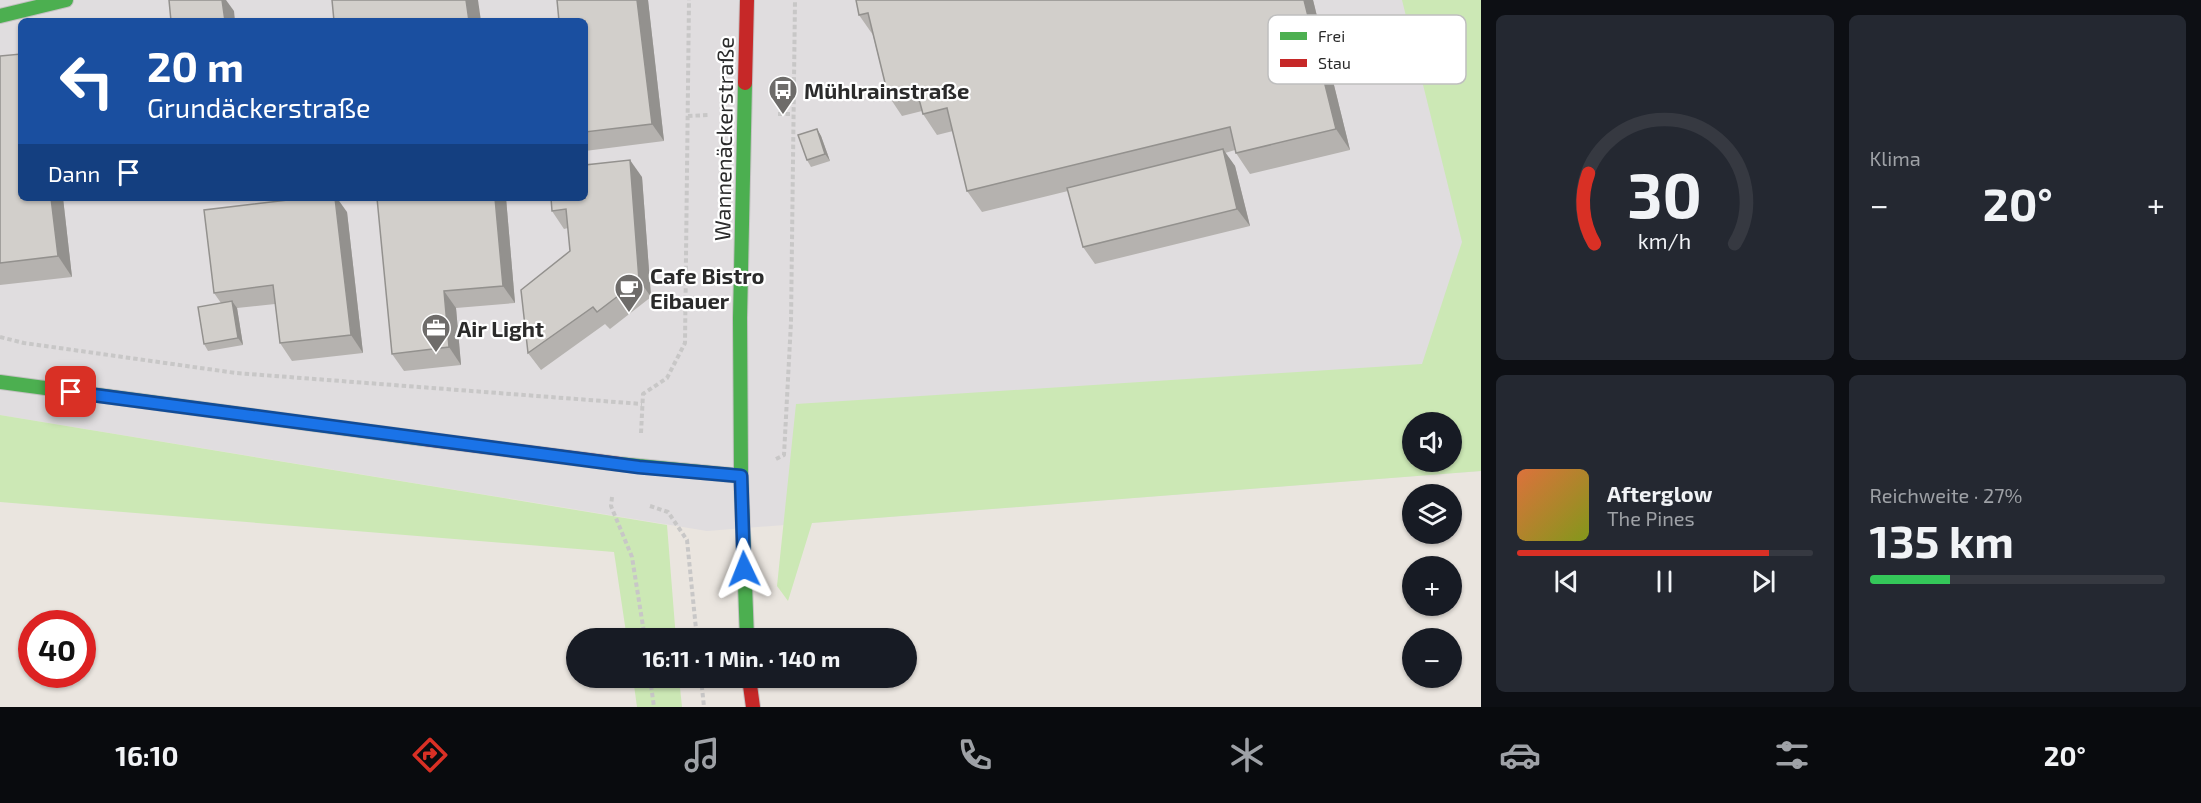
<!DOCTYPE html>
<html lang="de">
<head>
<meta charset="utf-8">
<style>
	body { margin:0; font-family:"Exo 2",sans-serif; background:#242831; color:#f1f3f6; height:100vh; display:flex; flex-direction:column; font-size:22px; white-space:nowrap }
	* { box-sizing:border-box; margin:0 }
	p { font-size:20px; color:#9ea1a6 }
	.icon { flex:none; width:33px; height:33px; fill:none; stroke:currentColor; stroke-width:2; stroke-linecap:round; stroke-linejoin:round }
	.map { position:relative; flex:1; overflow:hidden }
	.side { display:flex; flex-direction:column; gap:15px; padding:15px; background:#0d0f14; width:720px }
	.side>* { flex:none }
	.banner { position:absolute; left:18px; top:18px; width:570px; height:183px; border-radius:9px; box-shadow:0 2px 4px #0004; background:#1a4fa0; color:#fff; overflow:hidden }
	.fabs { position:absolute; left:1402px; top:412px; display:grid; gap:12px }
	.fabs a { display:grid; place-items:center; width:60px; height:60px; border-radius:50%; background:#171b24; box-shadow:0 2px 4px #0004; font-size:30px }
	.speed { position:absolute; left:18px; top:610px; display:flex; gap:12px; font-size:30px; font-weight:700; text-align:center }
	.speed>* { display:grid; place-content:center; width:78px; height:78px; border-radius:50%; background:#171b24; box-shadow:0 2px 4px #0004; line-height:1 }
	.speed .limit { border:9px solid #d22; background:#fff; color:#111 }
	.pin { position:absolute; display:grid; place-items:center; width:51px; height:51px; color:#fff; margin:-26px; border-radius:12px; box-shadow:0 3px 9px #0006 }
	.me { position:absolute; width:66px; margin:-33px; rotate:358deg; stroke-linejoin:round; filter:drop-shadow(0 0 4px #0008) }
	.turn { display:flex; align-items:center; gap:21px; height:126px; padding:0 30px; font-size:27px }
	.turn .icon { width:78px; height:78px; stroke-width:2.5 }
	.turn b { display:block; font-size:42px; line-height:51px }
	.then { display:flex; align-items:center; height:57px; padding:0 30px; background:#0003; gap:12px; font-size:22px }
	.big { font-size:45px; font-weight:700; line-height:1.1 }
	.side .widget { flex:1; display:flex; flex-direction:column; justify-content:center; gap:9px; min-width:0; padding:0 21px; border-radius:9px; background:#242831 }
	.side .dial { align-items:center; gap:0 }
	.dial svg { height:156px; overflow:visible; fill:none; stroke:#363941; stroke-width:7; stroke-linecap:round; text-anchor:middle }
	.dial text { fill:#f1f3f6; stroke:none }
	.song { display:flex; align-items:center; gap:18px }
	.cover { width:72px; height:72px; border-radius:9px; background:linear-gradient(135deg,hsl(20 70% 55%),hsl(70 70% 35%)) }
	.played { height:6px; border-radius:3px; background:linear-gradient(90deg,#d93025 85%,#363941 85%) }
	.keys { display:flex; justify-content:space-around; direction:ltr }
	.heat { display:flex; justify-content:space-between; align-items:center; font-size:33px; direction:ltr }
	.charge { height:9px; border-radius:4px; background:linear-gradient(90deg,#34c759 27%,#363941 0) }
	.side .tiles { flex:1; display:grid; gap:15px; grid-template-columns:repeat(2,1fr) }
	.trip { position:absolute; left:566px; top:628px; width:351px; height:60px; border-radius:30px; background:#171b24; box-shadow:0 2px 4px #0004; font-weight:700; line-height:60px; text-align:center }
	.tabs { display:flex; height:96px; justify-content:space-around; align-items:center; background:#090b0e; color:#9ea1a6 }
	.tabs .icon { width:42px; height:42px }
	.tabs .active { color:#d93025 }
	.tabs b { font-size:27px; color:#f1f3f6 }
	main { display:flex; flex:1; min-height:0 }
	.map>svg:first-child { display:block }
</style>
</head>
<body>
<main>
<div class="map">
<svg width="1481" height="707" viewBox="0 0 1481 707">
	<rect width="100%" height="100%" fill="#eae5df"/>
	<path fill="#e0dddf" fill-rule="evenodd" d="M0 0H1430L1481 216V471L707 531 0 415ZM21 21H585V198H21ZM1413 423H1452V462H1413Z"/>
	<g fill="#cce8b5" fill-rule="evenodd">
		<path d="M1402 0H1481V471L812 523 788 601 777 586 796 404 1422 364 1462 242ZM1413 423H1452V462H1413Z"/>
		<path d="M0 415 667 525 676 639H627L614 552 0 502Z"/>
		<path d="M633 678H679L682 707H637Z"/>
	</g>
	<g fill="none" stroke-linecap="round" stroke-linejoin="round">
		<g stroke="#c3c1c1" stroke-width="16">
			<g id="fast">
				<path d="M0 16 66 0"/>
				<path d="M745 83 740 318 741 476 747 639"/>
				<path d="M0 382 425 439"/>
				<path d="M619 464 741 476"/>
			</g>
		</g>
		<g stroke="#c3c1c1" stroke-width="16">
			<g id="jam">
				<path d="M745 83 747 0"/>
				<path d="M425 439 619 464"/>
				<path d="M749 678 753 707"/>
			</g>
		</g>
		<g stroke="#c8c7c7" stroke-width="4" stroke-dasharray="4.5 3" stroke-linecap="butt">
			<path d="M778 114H793"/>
			<path d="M688 116 708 115"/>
			<path d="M0 337 24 343 236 373 642 404"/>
			<path d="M641 433 643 394 667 378 685 343 689 0"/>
			<path d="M776 459 784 455 791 322 795 0"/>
			<path d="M612 497 611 506 632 557 645 639"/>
			<path d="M650 506 668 512 687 540 697 639"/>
			<path d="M650 678 654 707"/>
			<path d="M701 678 704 707"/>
		</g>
		<use href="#fast" stroke="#4caf50" stroke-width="14"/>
		<use href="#jam" stroke="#c62828" stroke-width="14"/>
	</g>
	<g fill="#b5b2af">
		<path d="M557 0H648L664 141 585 151V21Z"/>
		<path d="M856 0H1313L1350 150 1250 174 1236 153 1235 150 1225 153 1235 166 1250 226 1095 264 1083 247 1068 191 982 212 967 191 953 131 937 135 923 114 922 111 902 116 888 95 873 35 859 15Z"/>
		<path d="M0 56 21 198H63L72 277 0 285Z"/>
		<path d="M817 129 821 136 830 161 811 167 807 160Z"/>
		<path d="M642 177 651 297 610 329 605 324 541 370 528 353 570 251 568 228 564 229 552 211Z"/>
		<path d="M506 198 515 303 456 308 461 365 404 371 392 354Z"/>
		<path d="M347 212 363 353 292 361 280 343 275 304 237 308 243 345 208 351 204 344 221 303 214 293Z"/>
	</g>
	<g fill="#93918e">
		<path d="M222 0H226L234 11 235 21H225Z"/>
		<path d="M466 0H478L481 21H469Z"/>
		<path d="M637 0H648L664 141 652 124Z"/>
		<path d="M1304 0H1313L1350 150 1336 129Z"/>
		<path d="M817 129 821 136 830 161 825 154Z"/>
		<path d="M1223 149 1235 166 1250 226 1237 209Z"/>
		<path d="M630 160 642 177 651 297 639 280Z"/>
		<path d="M51 198H63L72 277 58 256Z"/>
		<path d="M335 198H337L347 212 363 353 351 335Z"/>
		<path d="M495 198H506L515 303 503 286Z"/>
		<path d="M444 291 456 308 461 365 449 347Z"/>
		<path d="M232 301 237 308 243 345 238 338Z"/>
	</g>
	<g fill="#d2cfcb" stroke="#93918e" stroke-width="1.5">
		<path d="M169 0H222L225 21H171Z"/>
		<path d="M332 0H466L469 21H334Z"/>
		<path d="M557 0H637L652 124 585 132V21H559Z"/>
		<path d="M856 0H1304L1336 129 1236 153 1230 127 967 191 947 108 923 114 916 88 888 95 868 13 859 15Z"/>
		<path d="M21 54V198H51L58 256 0 263V56Z"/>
		<path d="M817 129 825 154 807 160 798 135Z"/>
		<path d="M1223 149 1237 209 1083 247 1067 188Z"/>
		<path d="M630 160 639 280 597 312 593 307 528 353 521 290 570 251 566 209 552 211 551 198H585V165Z"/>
		<path d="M305 198H335L351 335 280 343 273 285 214 293 204 210Z"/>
		<path d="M377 198H495L503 286 444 291 449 347 392 354Z"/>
		<path d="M232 301 238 338 204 344 198 307Z"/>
	</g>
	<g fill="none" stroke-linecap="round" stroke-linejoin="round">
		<g stroke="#114b97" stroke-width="15">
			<path id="route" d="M71 392 639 467 741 476 744 569"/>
		</g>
		<use href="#route" stroke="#1a73e8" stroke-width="10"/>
	</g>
	<defs>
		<g id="bus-pin" transform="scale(1.5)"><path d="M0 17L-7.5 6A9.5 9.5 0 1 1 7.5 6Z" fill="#6e6c6a" stroke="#fff"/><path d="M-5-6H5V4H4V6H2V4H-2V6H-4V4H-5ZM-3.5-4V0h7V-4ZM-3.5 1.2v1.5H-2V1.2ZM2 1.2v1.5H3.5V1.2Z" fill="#fff"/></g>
		<g id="cafe-pin" transform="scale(1.5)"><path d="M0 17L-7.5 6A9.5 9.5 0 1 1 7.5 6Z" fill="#6e6c6a" stroke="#fff"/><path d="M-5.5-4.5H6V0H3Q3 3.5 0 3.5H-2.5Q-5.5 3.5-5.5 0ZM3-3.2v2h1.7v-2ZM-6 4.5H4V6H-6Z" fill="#fff"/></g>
		<g id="office-pin" transform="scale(1.5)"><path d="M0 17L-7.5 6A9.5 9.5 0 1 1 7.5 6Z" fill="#6e6c6a" stroke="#fff"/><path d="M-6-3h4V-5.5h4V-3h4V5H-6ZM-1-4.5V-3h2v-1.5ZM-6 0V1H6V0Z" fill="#fff"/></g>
	</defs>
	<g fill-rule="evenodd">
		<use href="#bus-pin" x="783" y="90"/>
		<use href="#cafe-pin" x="629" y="288"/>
		<use href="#office-pin" x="436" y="328"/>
	</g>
	<g text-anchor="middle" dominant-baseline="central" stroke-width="4.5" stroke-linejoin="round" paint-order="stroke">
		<g font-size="22" font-weight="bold" fill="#2b2b2b" stroke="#fff" text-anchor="start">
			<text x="804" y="90">Mühlrainstraße</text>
			<text x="650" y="275">Cafe Bistro<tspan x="650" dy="25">Eibauer</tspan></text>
			<text x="457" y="328">Air Light</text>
		</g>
		<g font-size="22" fill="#2b2b2b" stroke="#fff">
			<text transform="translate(723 139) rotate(-89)">Wannenäckerstraße</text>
		</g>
	</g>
	<rect x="1268" y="15" width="198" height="69" rx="9" fill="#fff" stroke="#bfbfbf" stroke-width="1.5"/>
	<rect x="1280" y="32" width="27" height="8" fill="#4caf50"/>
	<rect x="1280" y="59" width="27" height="8" fill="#c62828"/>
	<g font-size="16" fill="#2b2b2b">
		<text x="1318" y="42">Frei</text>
		<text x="1318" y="69">Stau</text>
	</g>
</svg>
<div class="fabs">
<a><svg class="icon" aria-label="sound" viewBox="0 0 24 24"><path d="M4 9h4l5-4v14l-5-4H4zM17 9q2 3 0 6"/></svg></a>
<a><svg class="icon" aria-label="layers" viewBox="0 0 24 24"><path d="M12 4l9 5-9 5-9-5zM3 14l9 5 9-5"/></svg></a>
<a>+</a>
<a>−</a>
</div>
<div class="speed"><div class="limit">40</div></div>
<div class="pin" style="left:71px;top:392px;background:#d93025"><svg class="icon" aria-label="arrive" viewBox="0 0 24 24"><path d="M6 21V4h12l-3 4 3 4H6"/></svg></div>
<svg class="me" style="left:744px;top:569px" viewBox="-20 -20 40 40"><path d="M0-17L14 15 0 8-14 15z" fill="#1a73e8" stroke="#fff" stroke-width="4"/></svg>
<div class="trip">16:11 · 1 Min. · 140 m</div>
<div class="banner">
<div class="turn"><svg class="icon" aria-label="left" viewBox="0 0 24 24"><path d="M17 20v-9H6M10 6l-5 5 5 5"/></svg><div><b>20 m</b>Grundäckerstraße</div></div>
<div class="then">Dann<svg class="icon" aria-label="arrive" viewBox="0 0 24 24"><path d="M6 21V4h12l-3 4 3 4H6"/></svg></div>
</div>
</div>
<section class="side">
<div class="tiles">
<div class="widget dial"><svg viewBox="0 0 100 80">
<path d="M14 69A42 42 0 1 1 86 69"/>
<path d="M14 69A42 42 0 0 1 11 33" stroke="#d93025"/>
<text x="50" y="56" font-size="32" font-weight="700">30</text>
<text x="50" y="72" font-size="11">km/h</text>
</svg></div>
<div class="widget"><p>Klima</p>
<div class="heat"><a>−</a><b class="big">20°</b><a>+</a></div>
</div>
<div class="widget">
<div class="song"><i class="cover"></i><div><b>Afterglow</b><p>The Pines</p></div></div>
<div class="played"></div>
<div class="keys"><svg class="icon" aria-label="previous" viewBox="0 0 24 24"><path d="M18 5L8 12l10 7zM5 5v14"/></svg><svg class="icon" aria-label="pause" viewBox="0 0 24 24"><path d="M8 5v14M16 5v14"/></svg><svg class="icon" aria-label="next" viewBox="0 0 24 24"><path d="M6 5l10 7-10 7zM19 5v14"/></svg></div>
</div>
<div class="widget"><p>Reichweite · 27%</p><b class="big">135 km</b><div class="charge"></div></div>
</div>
</section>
</main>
<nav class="tabs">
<b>16:10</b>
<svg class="icon active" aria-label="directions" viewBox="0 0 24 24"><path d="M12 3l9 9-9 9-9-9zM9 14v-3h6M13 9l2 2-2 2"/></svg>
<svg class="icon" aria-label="music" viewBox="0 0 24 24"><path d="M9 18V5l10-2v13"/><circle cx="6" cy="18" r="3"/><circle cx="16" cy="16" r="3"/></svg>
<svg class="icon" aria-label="phone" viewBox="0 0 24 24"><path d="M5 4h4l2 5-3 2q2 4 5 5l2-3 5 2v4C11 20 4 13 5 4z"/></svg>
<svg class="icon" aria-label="climate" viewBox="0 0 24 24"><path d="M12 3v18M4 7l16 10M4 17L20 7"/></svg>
<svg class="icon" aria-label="car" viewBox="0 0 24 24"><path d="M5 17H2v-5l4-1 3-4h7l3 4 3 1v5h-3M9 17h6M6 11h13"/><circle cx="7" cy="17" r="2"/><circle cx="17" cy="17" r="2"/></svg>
<svg class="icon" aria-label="filters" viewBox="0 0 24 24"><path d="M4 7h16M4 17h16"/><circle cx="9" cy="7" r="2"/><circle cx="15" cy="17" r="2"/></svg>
<b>20°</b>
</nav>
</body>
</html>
